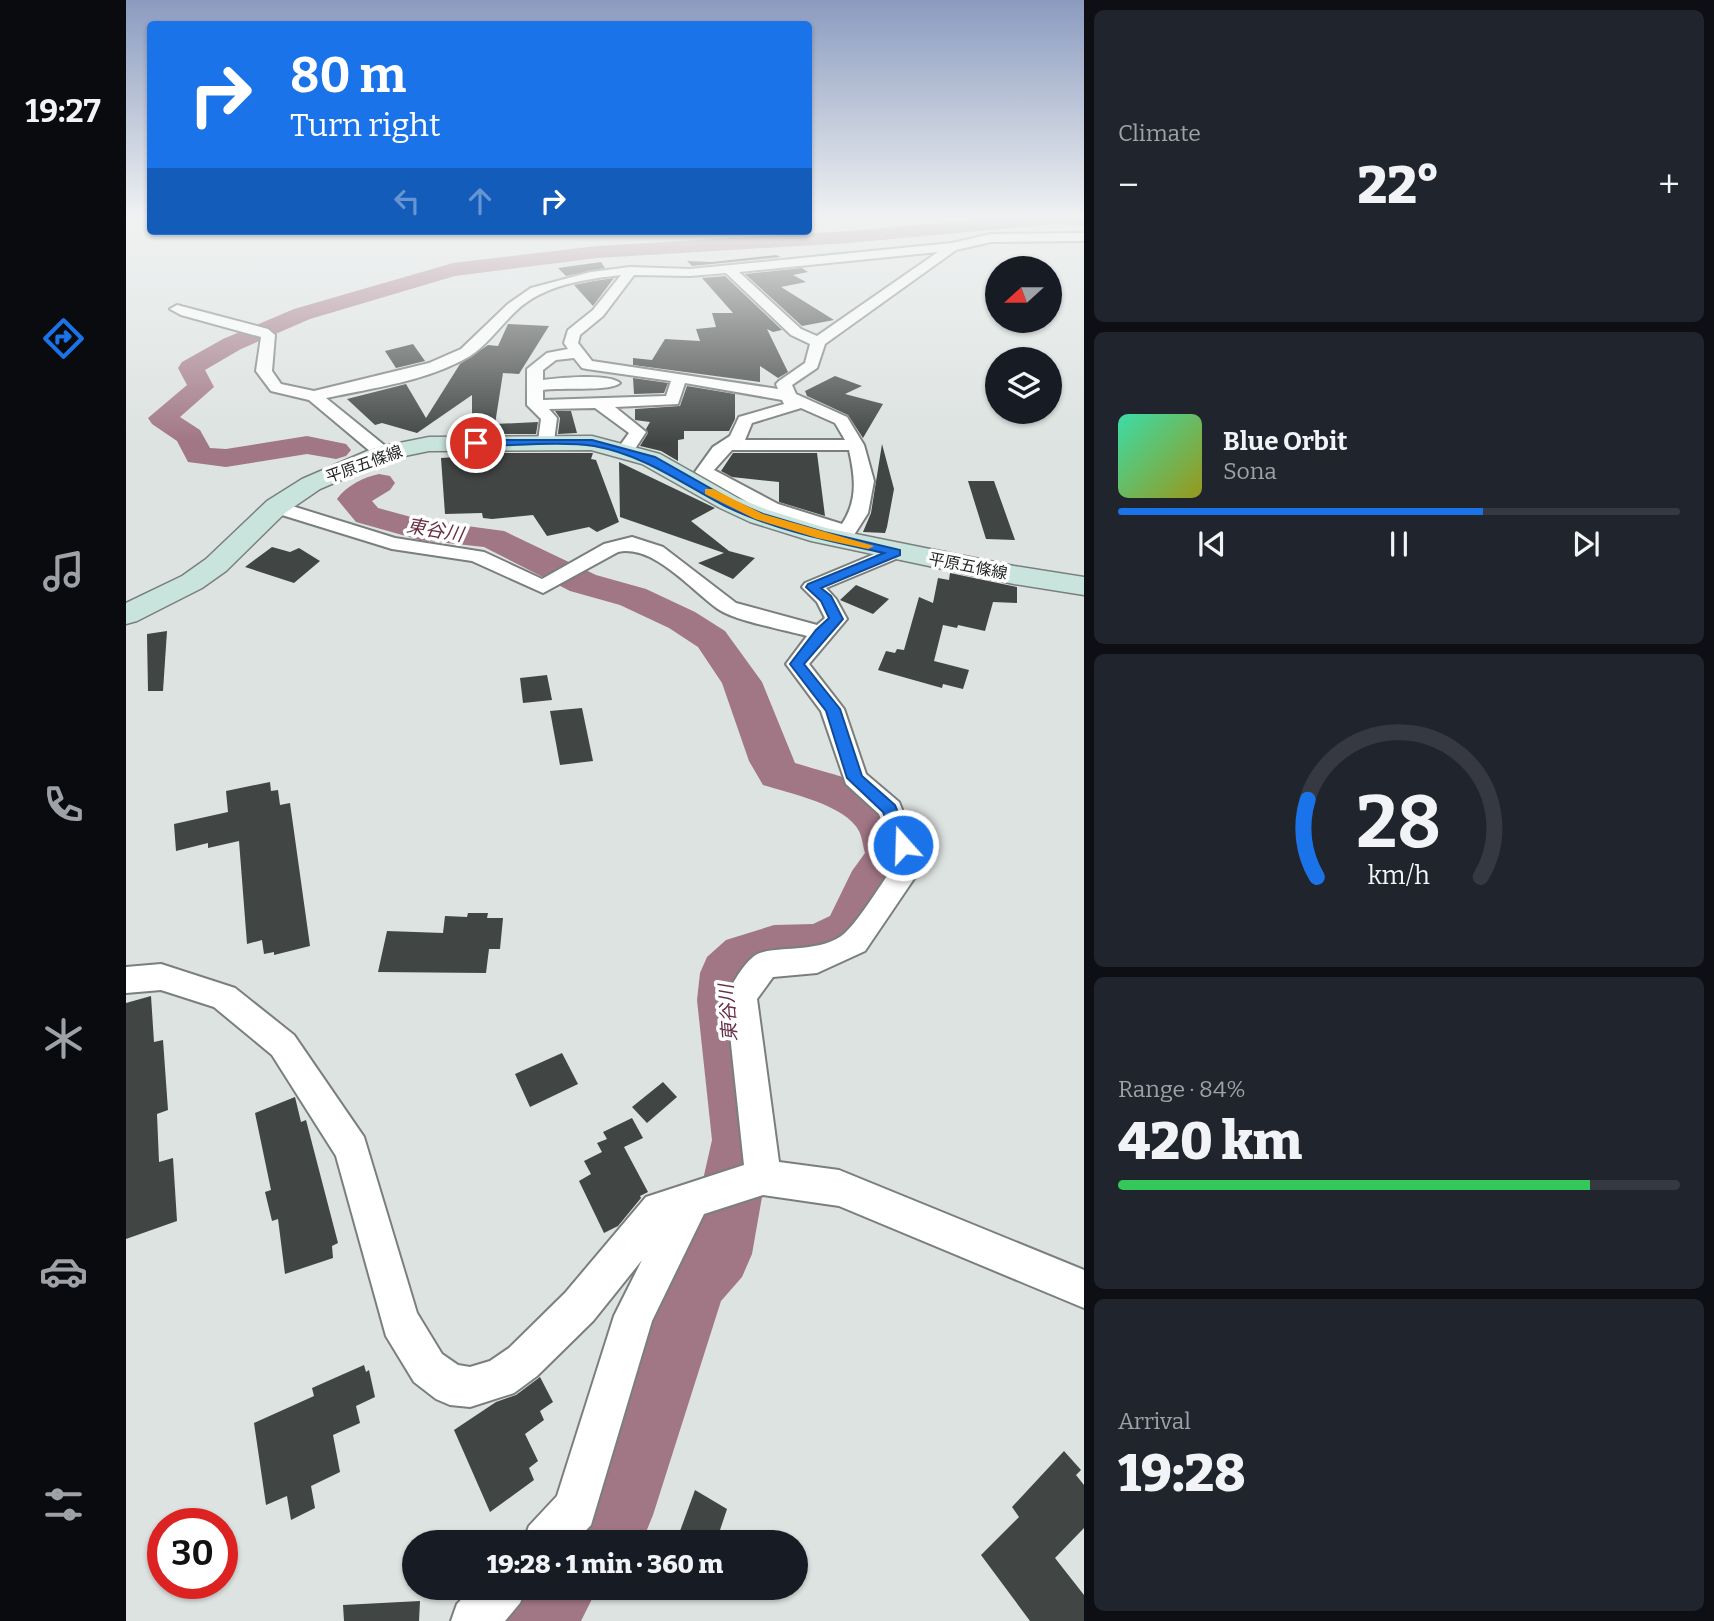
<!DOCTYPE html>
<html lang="en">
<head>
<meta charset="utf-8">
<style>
	body { margin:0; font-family:Bitter,"Noto Sans JP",serif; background:#20242c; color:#f1f3f6; height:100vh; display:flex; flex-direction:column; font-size:26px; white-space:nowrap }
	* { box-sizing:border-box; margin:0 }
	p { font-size:23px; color:#9ea1a6 }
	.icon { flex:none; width:38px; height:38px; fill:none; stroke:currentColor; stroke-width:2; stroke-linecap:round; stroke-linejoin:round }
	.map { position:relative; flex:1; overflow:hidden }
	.side { display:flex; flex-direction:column; gap:10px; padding:10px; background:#0d0f14; width:630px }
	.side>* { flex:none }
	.top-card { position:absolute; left:21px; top:21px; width:665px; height:214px; border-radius:7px; box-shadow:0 2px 5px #0004; background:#1a73e8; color:#fff; overflow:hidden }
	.needle { width:46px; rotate:249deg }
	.controls { position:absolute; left:859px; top:256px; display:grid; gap:14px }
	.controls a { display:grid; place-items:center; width:77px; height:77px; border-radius:50%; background:#171b24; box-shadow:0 2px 5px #0004; font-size:35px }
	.speed { position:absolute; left:21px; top:1508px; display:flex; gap:14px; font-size:35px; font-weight:700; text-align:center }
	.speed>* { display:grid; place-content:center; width:91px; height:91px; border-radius:50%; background:#171b24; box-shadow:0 2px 5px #0004; line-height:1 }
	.speed .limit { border:10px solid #d22; background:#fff; color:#111 }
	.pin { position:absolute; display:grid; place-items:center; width:60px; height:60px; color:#fff; margin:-30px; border:4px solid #fff; border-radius:50%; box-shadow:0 2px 7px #0007 }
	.me { position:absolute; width:77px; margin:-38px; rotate:340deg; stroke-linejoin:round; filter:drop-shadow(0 0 5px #0008) }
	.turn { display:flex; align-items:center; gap:24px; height:147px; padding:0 28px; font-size:32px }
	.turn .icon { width:91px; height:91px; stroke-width:2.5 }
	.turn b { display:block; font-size:49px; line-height:60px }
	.lanes { display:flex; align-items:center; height:66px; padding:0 28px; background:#0003; justify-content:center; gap:35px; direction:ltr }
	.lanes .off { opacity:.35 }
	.big { font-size:52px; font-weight:800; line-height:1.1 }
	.side .tile { flex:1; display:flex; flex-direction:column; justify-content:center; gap:10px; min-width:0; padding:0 24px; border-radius:10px; background:#20242c }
	.side .dial { align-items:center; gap:0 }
	.dial svg { height:182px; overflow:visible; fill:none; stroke:#363941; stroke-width:7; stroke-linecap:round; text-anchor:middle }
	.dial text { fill:#f1f3f6; stroke:none }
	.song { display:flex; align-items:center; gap:21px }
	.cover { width:84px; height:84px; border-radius:10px; background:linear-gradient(135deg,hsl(160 70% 55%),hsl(60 70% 35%)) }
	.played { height:7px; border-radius:4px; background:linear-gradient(90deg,#1a73e8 65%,#363941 65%) }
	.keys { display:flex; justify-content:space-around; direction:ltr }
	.heat { display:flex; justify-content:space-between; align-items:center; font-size:38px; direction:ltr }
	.charge { height:10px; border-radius:5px; background:linear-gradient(90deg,#34c759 84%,#363941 0) }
	.trip { position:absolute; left:276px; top:1530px; width:406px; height:70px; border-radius:35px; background:#171b24; box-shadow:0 2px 5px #0004; font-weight:800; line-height:70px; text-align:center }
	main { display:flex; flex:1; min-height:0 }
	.tabs { display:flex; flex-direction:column; width:126px; justify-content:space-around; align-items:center; background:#090b0e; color:#9ea1a6 }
	.tabs .icon { width:49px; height:49px }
	.tabs .active { color:#1a73e8 }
	.tabs b { font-size:32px; color:#f1f3f6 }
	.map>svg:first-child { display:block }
</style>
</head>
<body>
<main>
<nav class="tabs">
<b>19:27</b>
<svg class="icon active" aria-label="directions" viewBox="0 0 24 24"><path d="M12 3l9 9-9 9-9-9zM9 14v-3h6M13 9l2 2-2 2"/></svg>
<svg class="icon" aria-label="music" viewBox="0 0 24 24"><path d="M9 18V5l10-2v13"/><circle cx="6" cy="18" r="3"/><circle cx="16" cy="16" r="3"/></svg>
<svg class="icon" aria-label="phone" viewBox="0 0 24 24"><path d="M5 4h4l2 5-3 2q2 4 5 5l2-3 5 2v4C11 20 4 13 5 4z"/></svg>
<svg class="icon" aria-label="climate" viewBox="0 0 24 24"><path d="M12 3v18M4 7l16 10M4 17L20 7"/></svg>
<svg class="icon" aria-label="car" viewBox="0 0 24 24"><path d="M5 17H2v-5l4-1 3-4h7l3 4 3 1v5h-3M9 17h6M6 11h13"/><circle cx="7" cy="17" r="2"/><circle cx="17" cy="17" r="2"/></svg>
<svg class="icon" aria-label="filters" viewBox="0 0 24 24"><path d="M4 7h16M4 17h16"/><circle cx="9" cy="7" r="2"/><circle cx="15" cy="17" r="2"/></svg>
</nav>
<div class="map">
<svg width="958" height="1621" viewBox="0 0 958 1621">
	<rect width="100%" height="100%" fill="#dde3e1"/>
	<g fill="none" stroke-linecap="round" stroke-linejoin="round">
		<g fill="#a17685" fill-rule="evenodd">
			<path d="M894 216H958V226L932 224 722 243 471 258 329 276 184 319 115 349 79 370 88 387 54 417 74 430 84 448 100 449 181 436 220 444 225 450 220 456 210 459 181 454 100 467 62 462 51 441 26 424 22 418 61 385 52 368 56 362 97 339 168 309 327 263 471 246 722 231Z"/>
			<path d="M253 474 264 476 269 483 264 490 246 501 252 508 296 520 378 531 470 575 520 589 569 612 599 631 636 682 669 763C734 783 765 782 787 855L764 891 741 945C726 952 711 961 695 965 669 972 646 960 626 981L625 1000 646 1140 626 1254 616 1277 595 1301 527 1515 516 1542H429L441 1515 459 1491 545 1259 564 1237 586 1140 571 1000 574 973 581 957 600 940 648 925 687 924 704 916 726 871 739 853C737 846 736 837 733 831 720 805 663 793 637 785L623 761 596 683 572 647 543 628 494 605 444 591 358 547 294 540 230 522 211 499C220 486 238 477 253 474Z"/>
			<path d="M379 1587H472L455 1621H362Z"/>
		</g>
	</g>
	<g fill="#414543">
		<path d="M650 255 655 257 566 266 561 261 586 262Z"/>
		<path d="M475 262 479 268 440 276 432 268Z"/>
		<path d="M676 268 682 272 667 275 680 282 655 287 708 320 676 326 619 274Z"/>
		<path d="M599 276 656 330 647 332 641 329 662 372 652 378 634 366V382L507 365V358L526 360 539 339 574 341 570 329 590 327 586 313H607L576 278Z"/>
		<path d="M488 278 467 306 448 285 468 281Z"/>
		<path d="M382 324 423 326 393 374 377 373 369 424 412 422 410 434H346V395L291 433 256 423 249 425 221 399 280 384 300 418 334 364 362 345 372 346Z"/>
		<path d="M287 344 299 361 270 368 259 351Z"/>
		<path d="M709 376 736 386 719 394 757 404 737 438 722 415 681 396 679 391Z"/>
		<path d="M507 378 542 383 538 393 508 394Z"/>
		<path d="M561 386 609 394V419L603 431H558V439L552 440V461L535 451 514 446 522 433 520 429 524 422 509 420V409L554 406Z"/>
		<path d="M429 411H445L451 433 432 434 434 418Z"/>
		<path d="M756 444 768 489 761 527 759 533 737 532 745 513Z"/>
		<path d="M346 453H467L465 459 470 460 493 522 471 532 463 527 421 536 407 515 366 519 357 518 356 513 319 514 315 458 346 456Z"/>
		<path d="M607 453H691L699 516 653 502V482L606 477 595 471Z"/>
		<path d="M493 462 589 508 565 521 603 551 629 558 607 579 572 563 598 553 494 517Z"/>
		<path d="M842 481H868L889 540 860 539Z"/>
		<path d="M146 547 164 552 173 548 194 561 168 583 119 567Z"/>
		<path d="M824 573 891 587V603L867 602 859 631 832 625 831 628 817 625 808 661 843 670 837 689 817 684 816 688 752 670 760 651 769 653 771 649 778 650 793 597 807 603 812 578 823 580Z"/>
		<path d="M730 585 763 599 747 614 714 600Z"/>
		<path d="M41 631 37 691H22L21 634Z"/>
		<path d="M421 675 426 700 397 703 394 678Z"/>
		<path d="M456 708 467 761 434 765 424 711Z"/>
		<path d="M144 782 145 791 152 790 154 805 164 803 184 946 148 955V952L138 954 136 940 121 944 113 841 82 848V843L50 851 48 824 102 812 100 791Z"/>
		<path d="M342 913H362L361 918H377L374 949H363L360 973 252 972 261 931 317 933 319 916 341 917Z"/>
		<path d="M25 996 28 1042 37 1040 42 1110 31 1114 33 1162 47 1158 51 1221 0 1239V1003Z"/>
		<path d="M436 1053 452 1084 404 1107 389 1074Z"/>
		<path d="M537 1082 551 1097 521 1123 506 1107Z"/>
		<path d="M169 1097 175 1122 180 1120 212 1243 206 1246 207 1258 159 1274 152 1219 146 1221 139 1192 145 1190 129 1113Z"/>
		<path d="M506 1118 517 1138 498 1147 522 1192 514 1196 515 1198 492 1226 478 1233 453 1181 465 1174 458 1161 476 1152 471 1143 481 1139 477 1132Z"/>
		<path d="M238 1365 240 1372 243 1370 249 1397 230 1406 234 1423 207 1435 214 1472 185 1486 189 1508 165 1520 161 1496 140 1505 128 1423 188 1396 186 1388Z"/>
		<path d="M414 1377 427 1402 414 1411 418 1420 399 1434 412 1461 403 1468 408 1480 364 1512 328 1430 370 1402 390 1395Z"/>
		<path d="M938 1451 955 1470 950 1475 958 1485V1528L929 1558 958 1595V1621H904L855 1555 893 1517 886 1507Z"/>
		<path d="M569 1490 601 1509 590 1542H550Z"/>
		<path d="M294 1601 293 1621H218L217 1605Z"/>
	</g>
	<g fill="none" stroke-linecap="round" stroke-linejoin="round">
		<g stroke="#7a7f7d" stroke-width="4">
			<g id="minor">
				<path d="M958 233V241L865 242 830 250 699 344 691 368 666 385 670 394 721 417 738 445 748 481 742 513 728 535 721 537 647 515 633 522 626 520 624 516 632 508 569 472 587 447 604 436 613 417 658 404 656 400 559 383 552 404 489 407 520 432 505 455H493L490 451 503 433 469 408 423 409 431 418 428 441 420 446 414 445 412 441 415 419 401 405V369L421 353 442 349 438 343 442 330 467 310 495 275C459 279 417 285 390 311 374 326 362 344 344 356 302 381 247 388 200 398L263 449 266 453 257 458 251 457 183 400 145 391 130 371 135 337 55 315 44 309 51 305 142 329 149 335 146 371 155 384 188 391 303 363 335 349 382 304 405 288 465 272 504 267 564 269 605 265 826 243 865 234ZM812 252 691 336 675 329 613 272ZM600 273 665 335 684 344 679 363 653 381 650 384 652 389 466 361 452 343 454 335 477 316 508 275 564 276ZM448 358 456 368 461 369 545 381 540 396 417 400V390C434 387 484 392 494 383 483 373 432 378 417 380V370L430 360ZM675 408 709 423 719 440H619L626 423ZM606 450H723C729 477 732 500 716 524L652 504 588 470Z"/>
				<path d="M150 501 269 538 358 552 416 579 478 544 506 537 537 547 610 603 691 625 699 618 691 602 676 587 679 583 763 548H777L780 552 777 556 700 588 710 599 721 619 683 664 718 709 740 774 773 802 798 864 739 951 691 973 647 977 631 999 653 1162 713 1170 958 1270V1308L713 1206 637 1195 578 1214 526 1321 465 1525 449 1542H397L403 1526 431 1496 488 1316 516 1260 467 1321 411 1376 388 1393 344 1407 324 1405 310 1399 288 1382 260 1336 210 1156 146 1055 88 1007 35 990 0 993V967L35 964 109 988 168 1035 238 1137 291 1313 316 1354 332 1365 344 1367 364 1361 383 1348 439 1293 520 1197 618 1165 600 997C606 984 616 966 627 957 643 943 693 956 719 933 734 919 757 881 770 863L753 814 720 784 695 711 660 664 681 636C660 630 609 621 592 609 565 590 527 544 492 552L417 593 346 561 266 549 143 511 141 507Z"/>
				<path d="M347 1587H401L394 1603 379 1621H325L331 1604Z"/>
			</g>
		</g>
		<g stroke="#7a7f7d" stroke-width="3">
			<path id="secondary" d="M466 436 534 454 612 498 642 510 700 528 888 566 958 577V595L888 584 685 541 624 522 594 508 516 464 465 450 303 451 264 459 194 489 159 513 100 571 76 588 11 621 0 624V603L56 576 80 559 141 501 176 479 248 448 303 437Z"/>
		</g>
		<use href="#minor" fill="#fff" fill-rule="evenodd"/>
		<use href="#secondary" fill="#c8e4dc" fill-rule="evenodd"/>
	</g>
	<linearGradient id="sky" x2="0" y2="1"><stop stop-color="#8b9bc0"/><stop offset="0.49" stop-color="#f0f2f2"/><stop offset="1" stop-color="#f0f2f2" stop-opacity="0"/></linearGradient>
	<rect width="958" height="443" fill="url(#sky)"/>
	<path fill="#1a73e8" stroke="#114b97" stroke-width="2" d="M466 440 529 457 607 501 637 514 698 532 774 550V555L695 588 705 596 717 619 678 664 714 709 736 776 769 805 785 845 783 850H771L757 812 721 778 700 711 664 664 690 630 703 618 695 601 680 587 682 584 758 553C704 541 648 530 599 506 555 483 518 455 468 446 435 441 384 446 350 446L345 443 350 440Z"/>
	<path fill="#f59e0b" d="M579 489H587L637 514 748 546 742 549 691 538 629 519 579 494Z"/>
	<g text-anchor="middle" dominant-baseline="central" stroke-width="7" stroke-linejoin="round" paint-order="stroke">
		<g font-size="16" fill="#262827" stroke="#fff">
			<text transform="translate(238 464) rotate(-20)">平原五條線</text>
			<text transform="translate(842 566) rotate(11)">平原五條線</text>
		</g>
		<g font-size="19" font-style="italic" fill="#682e46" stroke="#fff">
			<text transform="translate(309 530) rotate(10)">東谷川</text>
			<text transform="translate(602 1013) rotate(-94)">東谷川</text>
		</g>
	</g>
</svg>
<div class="controls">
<a><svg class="needle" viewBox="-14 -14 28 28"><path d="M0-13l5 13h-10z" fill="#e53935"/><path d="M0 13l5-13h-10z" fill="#9ea1a6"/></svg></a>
<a><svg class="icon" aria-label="layers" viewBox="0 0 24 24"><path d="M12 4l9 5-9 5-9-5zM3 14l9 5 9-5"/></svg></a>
</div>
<div class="speed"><div class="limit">30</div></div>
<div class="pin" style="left:350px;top:443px;background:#d93025"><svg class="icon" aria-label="arrive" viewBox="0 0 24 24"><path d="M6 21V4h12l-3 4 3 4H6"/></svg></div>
<svg class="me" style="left:777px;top:845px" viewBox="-20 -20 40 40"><circle r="17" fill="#1a73e8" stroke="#fff" stroke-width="3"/><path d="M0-11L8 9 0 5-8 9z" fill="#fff"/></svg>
<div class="trip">19:28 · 1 min · 360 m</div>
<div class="top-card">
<div class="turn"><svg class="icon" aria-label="right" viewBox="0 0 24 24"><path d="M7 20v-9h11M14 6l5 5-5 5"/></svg><div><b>80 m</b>Turn right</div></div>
<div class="lanes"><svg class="icon off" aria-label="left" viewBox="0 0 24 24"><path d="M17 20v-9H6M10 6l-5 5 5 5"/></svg><svg class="icon off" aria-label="ahead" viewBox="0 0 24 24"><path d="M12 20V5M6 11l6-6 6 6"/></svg><svg class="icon" aria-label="right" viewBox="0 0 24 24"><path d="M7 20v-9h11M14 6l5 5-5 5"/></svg></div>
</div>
</div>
<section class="side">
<div class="tile"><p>Climate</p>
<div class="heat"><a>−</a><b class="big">22°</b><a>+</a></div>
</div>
<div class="tile">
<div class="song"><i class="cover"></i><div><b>Blue Orbit</b><p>Sona</p></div></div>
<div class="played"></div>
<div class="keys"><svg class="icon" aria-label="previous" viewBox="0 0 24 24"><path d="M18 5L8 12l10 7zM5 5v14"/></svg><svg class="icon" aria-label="pause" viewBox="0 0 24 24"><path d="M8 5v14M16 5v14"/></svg><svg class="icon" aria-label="next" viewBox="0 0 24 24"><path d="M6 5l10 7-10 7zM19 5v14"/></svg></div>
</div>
<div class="tile dial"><svg viewBox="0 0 100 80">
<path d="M14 69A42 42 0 1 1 86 69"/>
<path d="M14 69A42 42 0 0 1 10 35" stroke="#1a73e8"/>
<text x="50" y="56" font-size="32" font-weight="700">28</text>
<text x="50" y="72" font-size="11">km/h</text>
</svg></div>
<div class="tile"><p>Range · 84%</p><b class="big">420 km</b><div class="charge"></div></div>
<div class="tile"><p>Arrival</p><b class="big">19:28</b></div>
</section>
</main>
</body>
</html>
